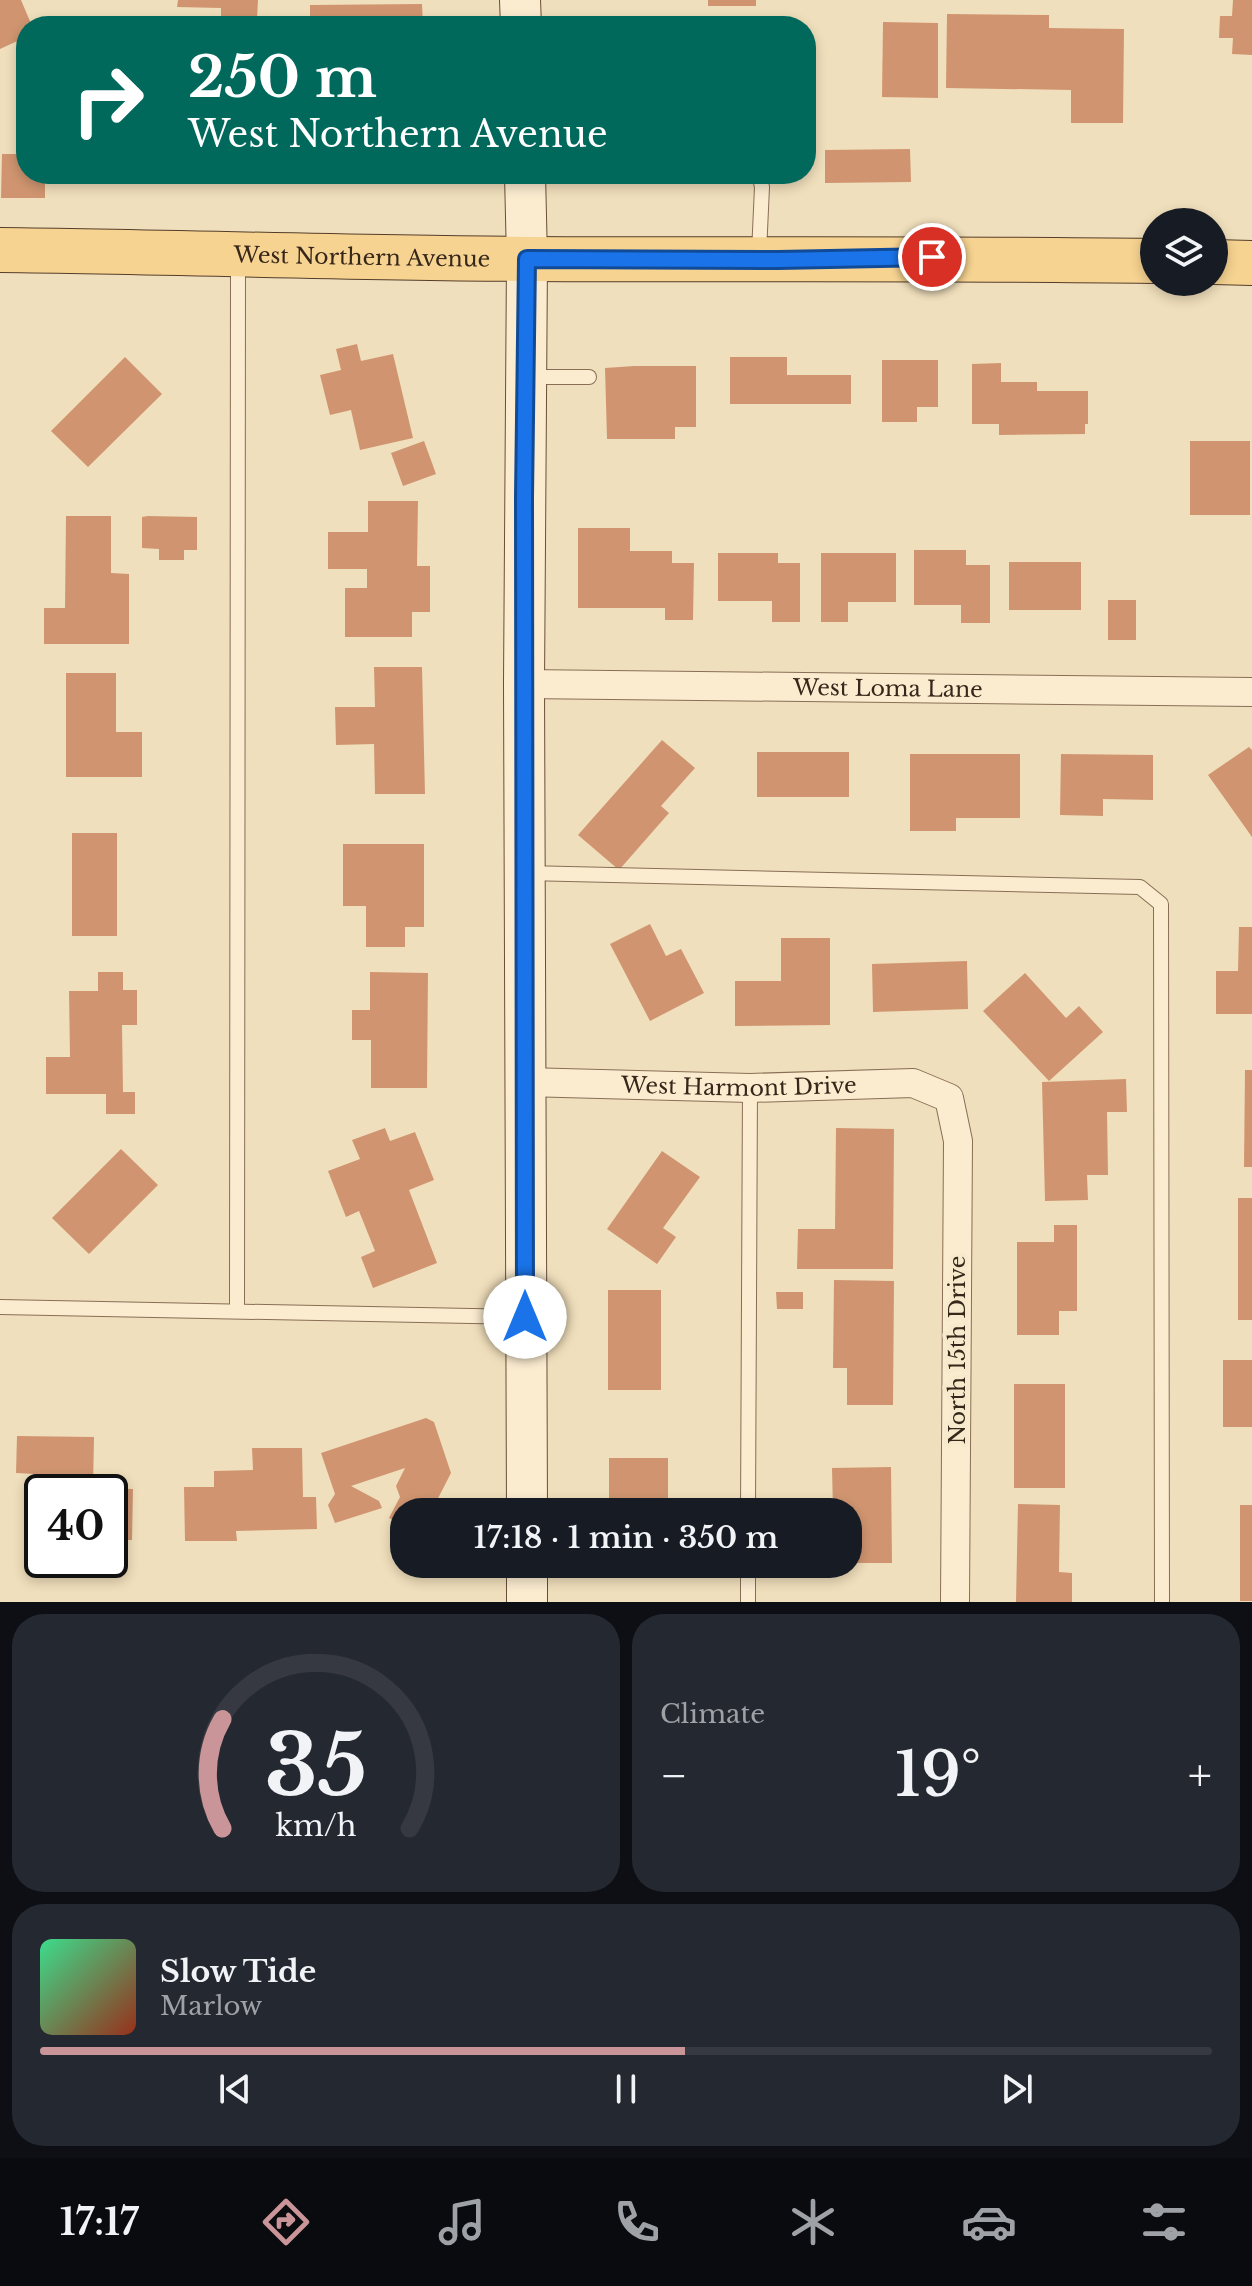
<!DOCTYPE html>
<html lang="en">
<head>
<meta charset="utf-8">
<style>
	body { margin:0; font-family:"Libre Baskerville",serif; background:#242831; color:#f1f3f6; height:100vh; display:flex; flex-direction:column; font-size:30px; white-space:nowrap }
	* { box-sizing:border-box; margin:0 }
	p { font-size:26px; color:#9ea1a6 }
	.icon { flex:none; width:44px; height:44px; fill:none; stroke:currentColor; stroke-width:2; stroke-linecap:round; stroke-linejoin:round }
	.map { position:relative; height:1602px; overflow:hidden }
	.sheet { display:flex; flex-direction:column; gap:12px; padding:12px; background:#0d0f14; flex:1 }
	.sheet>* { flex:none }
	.guide { position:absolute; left:16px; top:16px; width:800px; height:168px; border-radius:32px; box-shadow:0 4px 12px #0003; background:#00695c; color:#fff; overflow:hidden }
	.buttons { position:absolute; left:1140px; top:208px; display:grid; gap:16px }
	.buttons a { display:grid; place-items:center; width:88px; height:88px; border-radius:50%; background:#171b24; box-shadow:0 4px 12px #0003; font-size:40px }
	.speed { position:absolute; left:24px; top:1474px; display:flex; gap:16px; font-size:40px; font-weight:700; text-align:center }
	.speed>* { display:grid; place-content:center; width:104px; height:104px; border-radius:50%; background:#171b24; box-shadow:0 4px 12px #0003; line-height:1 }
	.speed .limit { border:4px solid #111; border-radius:12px; background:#fff; color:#111 }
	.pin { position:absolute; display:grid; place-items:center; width:68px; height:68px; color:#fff; margin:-34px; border:4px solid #fff; border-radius:50%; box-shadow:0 2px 8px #0007 }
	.me { position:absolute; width:88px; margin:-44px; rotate:0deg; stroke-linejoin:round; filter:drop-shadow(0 0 6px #0008) }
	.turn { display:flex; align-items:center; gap:28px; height:168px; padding:0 40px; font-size:36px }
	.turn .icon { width:104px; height:104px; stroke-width:2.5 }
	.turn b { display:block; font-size:56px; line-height:68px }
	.big { font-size:60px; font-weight:600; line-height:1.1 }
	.sheet .widget { flex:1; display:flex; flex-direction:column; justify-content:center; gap:12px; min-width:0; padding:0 28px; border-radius:32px; background:#242831 }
	.sheet .dial { align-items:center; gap:0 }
	.dial svg { height:208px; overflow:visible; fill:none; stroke:#363941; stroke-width:7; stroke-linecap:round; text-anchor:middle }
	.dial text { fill:#f1f3f6; stroke:none }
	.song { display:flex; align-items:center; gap:24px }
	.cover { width:96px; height:96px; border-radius:12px; background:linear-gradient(135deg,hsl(150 70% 55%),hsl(10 70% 35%)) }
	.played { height:8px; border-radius:4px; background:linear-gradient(90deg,#ca9599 55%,#363941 55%) }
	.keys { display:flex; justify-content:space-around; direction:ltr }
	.heat { display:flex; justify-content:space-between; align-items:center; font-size:44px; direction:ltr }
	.sheet .tiles { flex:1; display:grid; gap:12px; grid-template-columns:1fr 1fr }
	.widget:last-child { grid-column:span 2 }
	.trip { position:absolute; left:390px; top:1498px; width:472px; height:80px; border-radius:32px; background:#171b24; box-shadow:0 4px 12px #0003; font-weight:600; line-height:80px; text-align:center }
	.menu { display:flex; height:128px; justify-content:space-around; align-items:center; background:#090b0e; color:#9ea1a6 }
	.menu .icon { width:56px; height:56px }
	.menu .on { color:#ca9599 }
	.menu b { font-size:36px; color:#f1f3f6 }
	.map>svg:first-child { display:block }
</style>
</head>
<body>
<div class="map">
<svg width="1252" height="1602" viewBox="0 0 1252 1602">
	<rect width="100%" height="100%" fill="#f0dfbc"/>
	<g fill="#d09570">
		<path d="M0 0H21L32 26H26V37L0 49Z"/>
		<path d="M178 0H258L257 19H221V8L177 7Z"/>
		<rect x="708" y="0" width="48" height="6"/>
		<path d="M1233 0H1252V55L1232 54 1233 38H1219L1220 16H1232Z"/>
		<path d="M422 4 423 26H310V5Z"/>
		<path d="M947 14 1049 15V28L1124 29 1123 123H1071V90L946 88Z"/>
		<path d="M883 22 938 23V98L882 97Z"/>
		<path d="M910 149 911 182 825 183V150Z"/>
		<path d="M2 154H26V174H45V198H1Z"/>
		<path d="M357 344 361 361 393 354 413 438 360 450 351 410 330 415 320 375 341 370 336 349Z"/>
		<path d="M125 357 162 394 88 467 51 431Z"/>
		<path d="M730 357H787V375H851V404H730Z"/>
		<path d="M882 360H938V407H917V422H882Z"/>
		<path d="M1001 363V382H1037V391H1088V424H1085V434L999 435V424H972V364Z"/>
		<path d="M634 366H696V427H675V439H607L605 368Z"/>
		<path d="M424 441 436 474 403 486 391 453Z"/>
		<rect x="1190" y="441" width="60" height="74"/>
		<path d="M368 501H418L417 566H430V612H412V637H345V588H367V569H328V532H368Z"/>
		<path d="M66 516H111V573L129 574V644H44V608H65Z"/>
		<path d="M148 516 197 517V550H184V560H159V549L142 548V517Z"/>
		<path d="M578 528H630V551H672V563H694L693 620H665V608H578Z"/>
		<path d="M914 550H966V565H990V623H961V605H914Z"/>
		<path d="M718 553H778V563H800V622H772V601H718Z"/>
		<path d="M821 553H896V602H848V622H821Z"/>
		<rect x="1009" y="562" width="72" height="48"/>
		<rect x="1108" y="600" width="28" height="40"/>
		<path d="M374 667H422L425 794H375L374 744 336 745 335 707H375Z"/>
		<path d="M66 673H116V732H142V777H66Z"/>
		<path d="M662 740 695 768 661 806 669 813 619 870 578 835Z"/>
		<path d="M1249 747 1252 750V837L1208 775Z"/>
		<rect x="757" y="752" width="92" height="45"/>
		<path d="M910 754H1020V818H956V831H910Z"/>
		<path d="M1061 754 1153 755V800L1103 799V816L1060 815Z"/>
		<rect x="72" y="833" width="45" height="103"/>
		<path d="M343 844H424V927H405V947H366V906H343Z"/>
		<path d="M650 924 666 956 681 949 704 993 650 1021 610 944Z"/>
		<path d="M1239 927H1252V1014H1216V971H1238Z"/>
		<path d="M781 938H830V1025L735 1026V981H781Z"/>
		<path d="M967 961 968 1009 873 1012 872 964Z"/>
		<path d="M98 972H123V990H137V1025H122L123 1092H135V1114H106V1094H46V1057H70L69 991H98Z"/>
		<path d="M370 972 428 973 427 1088H371V1040H352V1010H370Z"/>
		<path d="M1025 973 1066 1018 1079 1006 1103 1032 1049 1081 983 1011Z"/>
		<path d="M1245 1070H1252V1167H1244Z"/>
		<path d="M1126 1079 1127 1112H1107L1108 1175H1087L1088 1200 1045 1201 1042 1082Z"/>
		<path d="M385 1128 390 1141 415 1132 434 1180 409 1190 437 1263 373 1288 361 1257 375 1251 359 1211 346 1217 328 1171 360 1159 352 1140Z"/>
		<path d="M836 1128 894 1129 893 1269H797L798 1229H835Z"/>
		<path d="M121 1149 158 1185 89 1254 52 1218Z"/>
		<path d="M662 1151 700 1177 663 1228 676 1237 657 1264 607 1229Z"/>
		<rect x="1238" y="1198" width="14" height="122"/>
		<path d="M1054 1225H1077V1311H1059V1335H1017V1242H1054Z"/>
		<path d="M834 1280 894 1281 893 1405H847V1368H833Z"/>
		<rect x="608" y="1290" width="53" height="100"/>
		<path d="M776 1292H803V1309H777Z"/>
		<rect x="1223" y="1360" width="29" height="67"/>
		<rect x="1014" y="1384" width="51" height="104"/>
		<path d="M426 1418 434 1422 451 1473 431 1512H404V1527L389 1518 400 1497 396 1486 405 1468 351 1486 379 1501 382 1508 335 1523 328 1505 335 1494 321 1453Z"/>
		<path d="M17 1436 94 1437 93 1488 133 1489 132 1540H110V1492H42V1518H32L34 1474 16 1473Z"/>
		<path d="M252 1448H302L303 1497H316L317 1529 236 1531 237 1541H185L184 1487H214V1471L253 1470Z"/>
		<rect x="609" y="1458" width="59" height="54"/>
		<path d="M891 1467 892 1563H848V1512H833L832 1468Z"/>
		<path d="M1018 1504 1060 1505 1059 1572 1072 1573V1602H1016Z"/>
		<rect x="1240" y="1505" width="12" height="96"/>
		<rect x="609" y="1564" width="43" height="10"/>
	</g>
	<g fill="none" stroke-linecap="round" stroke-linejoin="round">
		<g stroke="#886e55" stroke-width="16">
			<g id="lane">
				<path d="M759 174 762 187 759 253"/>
				<path d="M530 377H589"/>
				<path d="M525 873 1140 887 1161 904 1162 1602"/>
				<path d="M0 1307 523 1317"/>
				<path d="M237 1310 238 258"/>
				<path d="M748 1512 750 1088"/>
				<path d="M748 1602V1564"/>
			</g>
		</g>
		<g stroke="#886e55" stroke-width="30">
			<g id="street">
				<path id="s1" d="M524 684 1252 692"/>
				<path id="s2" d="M525 1082 750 1088 913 1083 949 1098 958 1141 955 1602"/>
			</g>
		</g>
		<g stroke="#6a4f38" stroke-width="42">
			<g id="secondary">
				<path d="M520 0 521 26"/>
				<path d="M525 174 527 259 524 684 527 1512"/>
				<path d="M527 1602V1564"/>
			</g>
		</g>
		<g stroke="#553d2a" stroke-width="46">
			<g id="primary">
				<path id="s3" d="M0 250C177 252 354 258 532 259 739 260 947 258 1154 261"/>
				<path d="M1214 262 1252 263"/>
			</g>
		</g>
		<use href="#lane" stroke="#fbecd0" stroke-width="14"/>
		<use href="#street" stroke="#fbecd0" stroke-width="28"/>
		<use href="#secondary" stroke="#fbecd0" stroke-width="40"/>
		<use href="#primary" stroke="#f6d391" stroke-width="44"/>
	</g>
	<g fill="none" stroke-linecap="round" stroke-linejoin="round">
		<g stroke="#114b97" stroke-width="20">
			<path id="route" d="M525 1317 524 497 527 259 778 260 932 257"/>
		</g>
		<use href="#route" stroke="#1a73e8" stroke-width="14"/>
	</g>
	<g text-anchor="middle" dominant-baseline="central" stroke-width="8" stroke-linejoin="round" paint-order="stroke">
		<g font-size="22" fill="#37271b" stroke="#f7e9cc">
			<text stroke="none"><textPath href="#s3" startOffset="362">West Northern Avenue</textPath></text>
			<text stroke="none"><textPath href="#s1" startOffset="364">West Loma Lane</textPath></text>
			<text stroke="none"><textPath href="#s2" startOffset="214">West Harmont Drive</textPath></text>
			<text transform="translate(957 1350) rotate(-90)">North 15th Drive</text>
		</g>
	</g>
</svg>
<div class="buttons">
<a><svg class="icon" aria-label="layers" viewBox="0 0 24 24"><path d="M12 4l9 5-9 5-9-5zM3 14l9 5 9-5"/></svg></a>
</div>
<div class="speed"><div class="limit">40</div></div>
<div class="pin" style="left:932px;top:257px;background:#d93025"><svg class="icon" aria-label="arrive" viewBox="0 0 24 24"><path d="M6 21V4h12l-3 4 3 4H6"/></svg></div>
<svg class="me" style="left:525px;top:1317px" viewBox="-20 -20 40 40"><circle r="19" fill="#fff"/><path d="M0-13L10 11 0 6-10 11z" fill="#1a73e8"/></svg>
<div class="trip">17:18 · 1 min · 350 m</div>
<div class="guide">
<div class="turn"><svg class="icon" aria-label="right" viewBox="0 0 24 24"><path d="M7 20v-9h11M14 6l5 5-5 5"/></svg><div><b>250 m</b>West Northern Avenue</div></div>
</div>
</div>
<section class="sheet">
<div class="tiles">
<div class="widget dial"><svg viewBox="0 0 100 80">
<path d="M14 69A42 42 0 1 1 86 69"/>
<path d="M14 69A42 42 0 0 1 14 27" stroke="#ca9599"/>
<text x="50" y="56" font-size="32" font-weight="700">35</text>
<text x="50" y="72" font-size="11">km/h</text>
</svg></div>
<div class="widget"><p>Climate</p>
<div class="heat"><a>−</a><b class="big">19°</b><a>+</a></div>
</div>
<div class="widget">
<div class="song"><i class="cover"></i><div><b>Slow Tide</b><p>Marlow</p></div></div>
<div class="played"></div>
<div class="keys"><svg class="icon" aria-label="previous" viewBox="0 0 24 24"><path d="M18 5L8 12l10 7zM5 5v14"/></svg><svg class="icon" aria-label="pause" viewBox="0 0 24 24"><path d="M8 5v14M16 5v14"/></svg><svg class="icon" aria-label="next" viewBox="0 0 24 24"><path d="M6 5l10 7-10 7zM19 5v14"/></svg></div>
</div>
</div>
</section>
<nav class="menu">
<b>17:17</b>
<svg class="icon on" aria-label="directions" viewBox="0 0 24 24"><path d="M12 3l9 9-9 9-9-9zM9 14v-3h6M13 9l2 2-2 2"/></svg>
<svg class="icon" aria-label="music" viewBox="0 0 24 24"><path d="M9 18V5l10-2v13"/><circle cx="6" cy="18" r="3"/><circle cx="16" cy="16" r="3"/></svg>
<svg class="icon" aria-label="phone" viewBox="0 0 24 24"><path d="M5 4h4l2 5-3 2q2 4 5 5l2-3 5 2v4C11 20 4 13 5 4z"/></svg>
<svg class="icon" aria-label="climate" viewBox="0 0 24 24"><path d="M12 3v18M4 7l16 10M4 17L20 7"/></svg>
<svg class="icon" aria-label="car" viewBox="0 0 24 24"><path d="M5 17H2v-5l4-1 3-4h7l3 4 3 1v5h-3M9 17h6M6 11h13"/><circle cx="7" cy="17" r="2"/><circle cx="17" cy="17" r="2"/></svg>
<svg class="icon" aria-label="filters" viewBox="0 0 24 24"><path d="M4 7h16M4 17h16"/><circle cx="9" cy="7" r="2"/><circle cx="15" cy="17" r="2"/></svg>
</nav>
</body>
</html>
